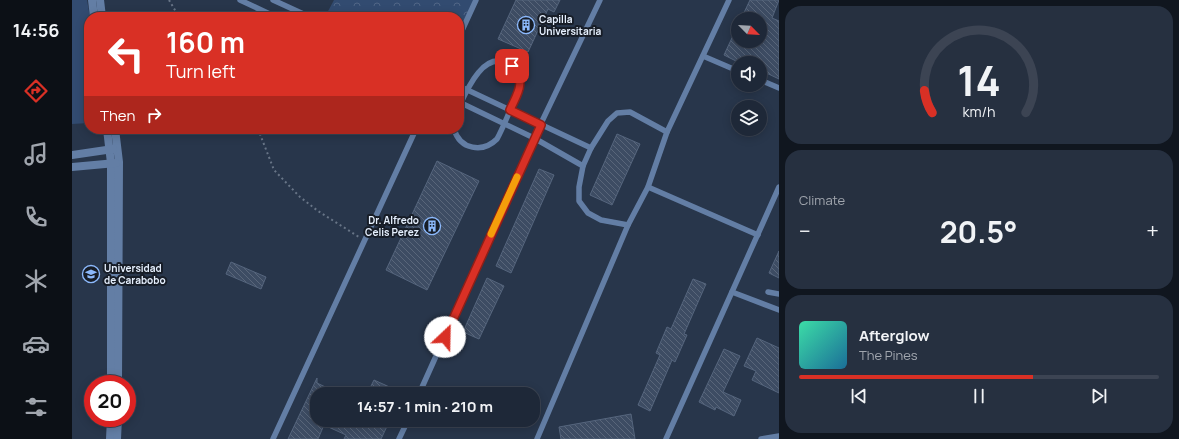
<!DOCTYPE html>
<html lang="en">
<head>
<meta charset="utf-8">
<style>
	body { margin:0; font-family:Manrope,sans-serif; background:#263040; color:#f1f3f6; height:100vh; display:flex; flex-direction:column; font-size:15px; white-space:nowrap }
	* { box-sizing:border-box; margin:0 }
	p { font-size:13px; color:#a1a6ae }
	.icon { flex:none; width:22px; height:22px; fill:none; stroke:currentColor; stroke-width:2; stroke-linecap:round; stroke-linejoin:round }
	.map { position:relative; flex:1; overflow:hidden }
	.details { display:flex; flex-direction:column; gap:6px; padding:6px; background:#10161f; width:400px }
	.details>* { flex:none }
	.hud { position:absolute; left:12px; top:12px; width:380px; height:122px; border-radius:16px; box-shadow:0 2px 10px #0003,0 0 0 1px #3c4453; background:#d93025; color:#fff; overflow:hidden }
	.needle { width:26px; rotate:114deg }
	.controls { position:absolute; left:659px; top:12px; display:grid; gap:8px }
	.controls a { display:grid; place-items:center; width:36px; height:36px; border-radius:50%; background:#1e2838; box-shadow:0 2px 10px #0003,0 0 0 1px #3c4453; font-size:20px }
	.speed { position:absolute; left:12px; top:375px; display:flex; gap:8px; font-size:20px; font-weight:700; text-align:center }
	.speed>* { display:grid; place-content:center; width:52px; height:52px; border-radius:50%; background:#1e2838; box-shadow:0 2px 10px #0003,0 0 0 1px #3c4453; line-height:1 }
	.speed .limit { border:6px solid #d22; background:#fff; color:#111 }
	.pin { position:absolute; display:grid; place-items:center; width:34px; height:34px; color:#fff; margin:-17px; border-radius:8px; box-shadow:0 2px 6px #0006 }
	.me { position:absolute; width:44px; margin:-22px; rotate:24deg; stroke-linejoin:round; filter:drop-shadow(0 0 3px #0008) }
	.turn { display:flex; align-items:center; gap:14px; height:84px; padding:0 16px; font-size:18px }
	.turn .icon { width:52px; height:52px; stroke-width:2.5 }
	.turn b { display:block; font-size:28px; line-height:34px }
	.then { display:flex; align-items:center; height:38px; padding:0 16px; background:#0003; gap:8px; font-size:15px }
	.big { font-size:30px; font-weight:700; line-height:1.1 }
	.details .widget { flex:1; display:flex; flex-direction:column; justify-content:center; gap:6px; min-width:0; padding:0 14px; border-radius:16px; background:#263040 }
	.details .dial { align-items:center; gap:0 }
	.dial svg { height:104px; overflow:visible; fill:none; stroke:#3c4453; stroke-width:7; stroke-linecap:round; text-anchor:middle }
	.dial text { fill:#f1f3f6; stroke:none }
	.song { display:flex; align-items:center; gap:12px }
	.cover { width:48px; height:48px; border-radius:6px; background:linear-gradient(135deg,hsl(160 70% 55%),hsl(200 70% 35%)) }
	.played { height:4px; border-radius:2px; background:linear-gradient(90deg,#d93025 65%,#3c4453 65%) }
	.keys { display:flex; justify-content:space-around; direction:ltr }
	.heat { display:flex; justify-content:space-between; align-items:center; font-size:22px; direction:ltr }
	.trip { position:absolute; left:238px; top:387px; width:230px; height:40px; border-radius:16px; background:#1e2838; box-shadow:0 2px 10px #0003,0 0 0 1px #3c4453; font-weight:700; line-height:40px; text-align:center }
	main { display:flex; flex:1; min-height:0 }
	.dock { display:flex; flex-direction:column; width:72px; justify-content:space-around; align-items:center; background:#0c1016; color:#a1a6ae }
	.dock .icon { width:28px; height:28px }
	.dock .on { color:#d93025 }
	.dock b { font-size:18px; color:#f1f3f6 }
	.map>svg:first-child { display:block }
</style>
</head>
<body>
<main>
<nav class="dock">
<b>14:56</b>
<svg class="icon on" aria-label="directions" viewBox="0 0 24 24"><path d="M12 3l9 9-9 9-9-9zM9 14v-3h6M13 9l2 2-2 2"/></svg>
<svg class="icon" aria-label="music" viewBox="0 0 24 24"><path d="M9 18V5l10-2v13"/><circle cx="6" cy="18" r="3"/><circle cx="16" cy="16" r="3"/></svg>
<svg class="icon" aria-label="phone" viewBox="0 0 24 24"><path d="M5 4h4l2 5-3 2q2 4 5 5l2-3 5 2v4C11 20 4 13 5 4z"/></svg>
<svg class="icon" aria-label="climate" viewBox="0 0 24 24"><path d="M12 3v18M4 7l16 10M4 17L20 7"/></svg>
<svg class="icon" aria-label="car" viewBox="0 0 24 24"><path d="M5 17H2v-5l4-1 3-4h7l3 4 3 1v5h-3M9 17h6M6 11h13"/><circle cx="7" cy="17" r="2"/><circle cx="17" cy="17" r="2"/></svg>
<svg class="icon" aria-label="filters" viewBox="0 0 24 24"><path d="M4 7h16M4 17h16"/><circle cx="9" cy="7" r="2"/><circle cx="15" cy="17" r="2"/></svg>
</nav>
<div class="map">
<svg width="707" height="439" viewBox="0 0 707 439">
	<defs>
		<pattern id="forest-crowns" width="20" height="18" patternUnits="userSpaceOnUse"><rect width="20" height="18" fill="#324b70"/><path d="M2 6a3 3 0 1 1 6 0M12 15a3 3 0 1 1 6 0" fill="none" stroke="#506585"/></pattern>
		<pattern id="building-back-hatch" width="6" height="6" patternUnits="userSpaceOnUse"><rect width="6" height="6" fill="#3d4c63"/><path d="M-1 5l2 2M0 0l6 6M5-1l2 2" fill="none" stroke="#59667a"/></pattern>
	</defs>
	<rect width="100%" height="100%" fill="#28364b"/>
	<path fill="#324b70" d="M0 0H15L18 17 17 123 0 124Z"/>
	<path fill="url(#forest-crowns)" d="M262 0H402L387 35V17H253Z"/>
	<g fill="url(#building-back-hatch)" stroke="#55657d">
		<path d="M444 0H488L482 12 476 9 456 52 426 39Z"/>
		<path d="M678 0H707L700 18 707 21V79L688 70V63H668L652 55 666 25V41H688V19H669Z"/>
		<path d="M545 134 568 144 540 205 518 195Z"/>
		<path d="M365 161 407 181 355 290 314 270Z"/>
		<path d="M467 169 482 175 439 273 424 266Z"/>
		<path d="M707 251V278L697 273Z"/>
		<path d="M159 262 194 277 189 289 154 274Z"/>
		<path d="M415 278 432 286 407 339 391 332Z"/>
		<path d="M621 279 634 284 612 334 615 335 603 362 600 360 578 411 566 405 588 355 584 353 595 327 599 329Z"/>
		<path d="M685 338 707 348V393L680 380 684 371 672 366Z"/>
		<path d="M652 349 668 356 651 392 669 400 662 416 644 407 643 410 627 402Z"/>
		<path d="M245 378V383L268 394H245V420H318L309 439H272L274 435 252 425 246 439H216Z"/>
		<path d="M302 380 333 394H295Z"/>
		<path d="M559 414 563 439H489L487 427Z"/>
	</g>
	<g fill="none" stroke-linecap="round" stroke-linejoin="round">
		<g stroke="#687587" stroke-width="2" stroke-dasharray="2 3" stroke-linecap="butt">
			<path d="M97 0 107 17"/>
			<path d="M186 129 202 170 228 197 246 211 287 237"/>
		</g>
		<g stroke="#637ea5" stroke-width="5.5">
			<path d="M168 0 204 17"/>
			<path d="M201 0 238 17"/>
			<path d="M387 37 404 0"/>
			<path d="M631 56 666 71"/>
			<path d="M688 80 707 88"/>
			<path d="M387 86 519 148"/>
			<path d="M387 102 462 138 511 166"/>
			<path d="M382 129C388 150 411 153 425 139 431 128 435 117 440 106 443 99 447 93 448 86 449 77 445 69 438 65 413 48 395 89 387 107"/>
			<path d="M576 187 686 235"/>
			<path d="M556 225 529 220 516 213 507 201V187L511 166 519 148 536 121 545 113 558 112 595 132"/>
			<path d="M660 292 707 310"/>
			<path d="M696 292 707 294"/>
			<path d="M347 394 462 138 528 0"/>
			<path d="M201 439 344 129"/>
			<path d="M327 439 336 420"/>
			<path d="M465 439 556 225 576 187 595 132 657 0"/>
			<path d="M594 439 707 187"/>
			<path d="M689 439 707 436"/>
		</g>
		<g stroke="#637ea5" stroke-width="8">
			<path d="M20 0 22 17"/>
			<path d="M28 0 30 17"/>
			<path d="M35 129 39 163V384"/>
			<path d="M43 129 47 162 46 384"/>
			<path d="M0 155 41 149"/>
			<path d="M0 167 44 163"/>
			<path d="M38 439 39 418"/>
			<path d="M45 439 46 418"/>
		</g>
	</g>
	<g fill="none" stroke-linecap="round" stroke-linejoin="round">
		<g stroke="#8d1f18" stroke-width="10">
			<path id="route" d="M373 337 469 125 438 110C445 94 455 82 440 66"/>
		</g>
		<use href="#route" stroke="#d93025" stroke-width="7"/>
		<path stroke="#f59e0b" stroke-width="7" d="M419 234 445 177"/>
	</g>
	<defs>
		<g id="building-ring" transform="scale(0.9)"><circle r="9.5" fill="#171d27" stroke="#8cb9fc" stroke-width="1.5"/><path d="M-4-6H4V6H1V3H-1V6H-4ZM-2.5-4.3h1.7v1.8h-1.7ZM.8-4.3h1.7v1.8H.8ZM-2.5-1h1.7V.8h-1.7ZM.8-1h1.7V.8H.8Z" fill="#8cb9fc"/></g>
		<g id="university-ring" transform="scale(0.9)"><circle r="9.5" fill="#171d27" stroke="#8cb9fc" stroke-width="1.5"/><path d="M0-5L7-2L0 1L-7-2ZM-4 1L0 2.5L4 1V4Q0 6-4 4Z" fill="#8cb9fc"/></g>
	</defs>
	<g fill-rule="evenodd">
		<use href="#building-ring" x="454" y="25"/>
		<use href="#building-ring" x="360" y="226"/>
		<use href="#university-ring" x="19" y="274"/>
	</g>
	<g text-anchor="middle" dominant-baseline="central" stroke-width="4" stroke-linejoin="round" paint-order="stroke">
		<g font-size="10" font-weight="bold" fill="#e6f0fe" stroke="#171d27" text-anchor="start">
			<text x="467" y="19">Capilla<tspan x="467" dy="12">Universitaria</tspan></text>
			<text x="347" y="220" text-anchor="end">Dr. Alfredo<tspan x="347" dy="12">Celis Perez</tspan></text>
			<text x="32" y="268">Universidad<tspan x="32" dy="12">de Carabobo</tspan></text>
		</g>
	</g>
</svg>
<div class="controls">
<a><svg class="needle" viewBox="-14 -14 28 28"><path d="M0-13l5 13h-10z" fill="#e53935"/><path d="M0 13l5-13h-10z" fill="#a1a6ae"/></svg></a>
<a><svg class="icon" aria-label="sound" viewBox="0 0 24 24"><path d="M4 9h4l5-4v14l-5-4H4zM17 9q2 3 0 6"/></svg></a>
<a><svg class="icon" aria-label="layers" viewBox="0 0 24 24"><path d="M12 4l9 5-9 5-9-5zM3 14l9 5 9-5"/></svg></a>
</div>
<div class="speed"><div class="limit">20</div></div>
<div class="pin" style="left:440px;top:66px;background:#d93025"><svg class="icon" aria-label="arrive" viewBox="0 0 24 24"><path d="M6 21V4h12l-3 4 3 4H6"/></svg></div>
<svg class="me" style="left:373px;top:337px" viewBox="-20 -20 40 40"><circle r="19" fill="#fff"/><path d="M0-13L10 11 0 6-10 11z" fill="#d93025"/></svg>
<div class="trip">14:57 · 1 min · 210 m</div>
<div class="hud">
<div class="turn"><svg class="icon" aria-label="left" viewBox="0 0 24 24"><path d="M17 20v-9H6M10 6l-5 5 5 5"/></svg><div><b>160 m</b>Turn left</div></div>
<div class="then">Then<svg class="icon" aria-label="right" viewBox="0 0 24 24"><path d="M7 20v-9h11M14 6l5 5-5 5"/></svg></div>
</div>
</div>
<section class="details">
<div class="widget dial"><svg viewBox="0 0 100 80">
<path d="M14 69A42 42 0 1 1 86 69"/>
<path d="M14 69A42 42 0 0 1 8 52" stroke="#d93025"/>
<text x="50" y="56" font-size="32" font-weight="700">14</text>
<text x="50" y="72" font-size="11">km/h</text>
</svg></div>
<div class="widget"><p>Climate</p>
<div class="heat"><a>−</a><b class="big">20.5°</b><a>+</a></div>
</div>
<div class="widget">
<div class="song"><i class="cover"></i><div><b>Afterglow</b><p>The Pines</p></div></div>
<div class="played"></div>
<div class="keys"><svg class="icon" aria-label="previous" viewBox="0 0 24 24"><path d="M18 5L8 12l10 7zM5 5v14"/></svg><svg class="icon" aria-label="pause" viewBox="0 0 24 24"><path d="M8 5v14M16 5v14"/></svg><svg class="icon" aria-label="next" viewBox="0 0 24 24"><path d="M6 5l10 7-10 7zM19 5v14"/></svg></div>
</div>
</section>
</main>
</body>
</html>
